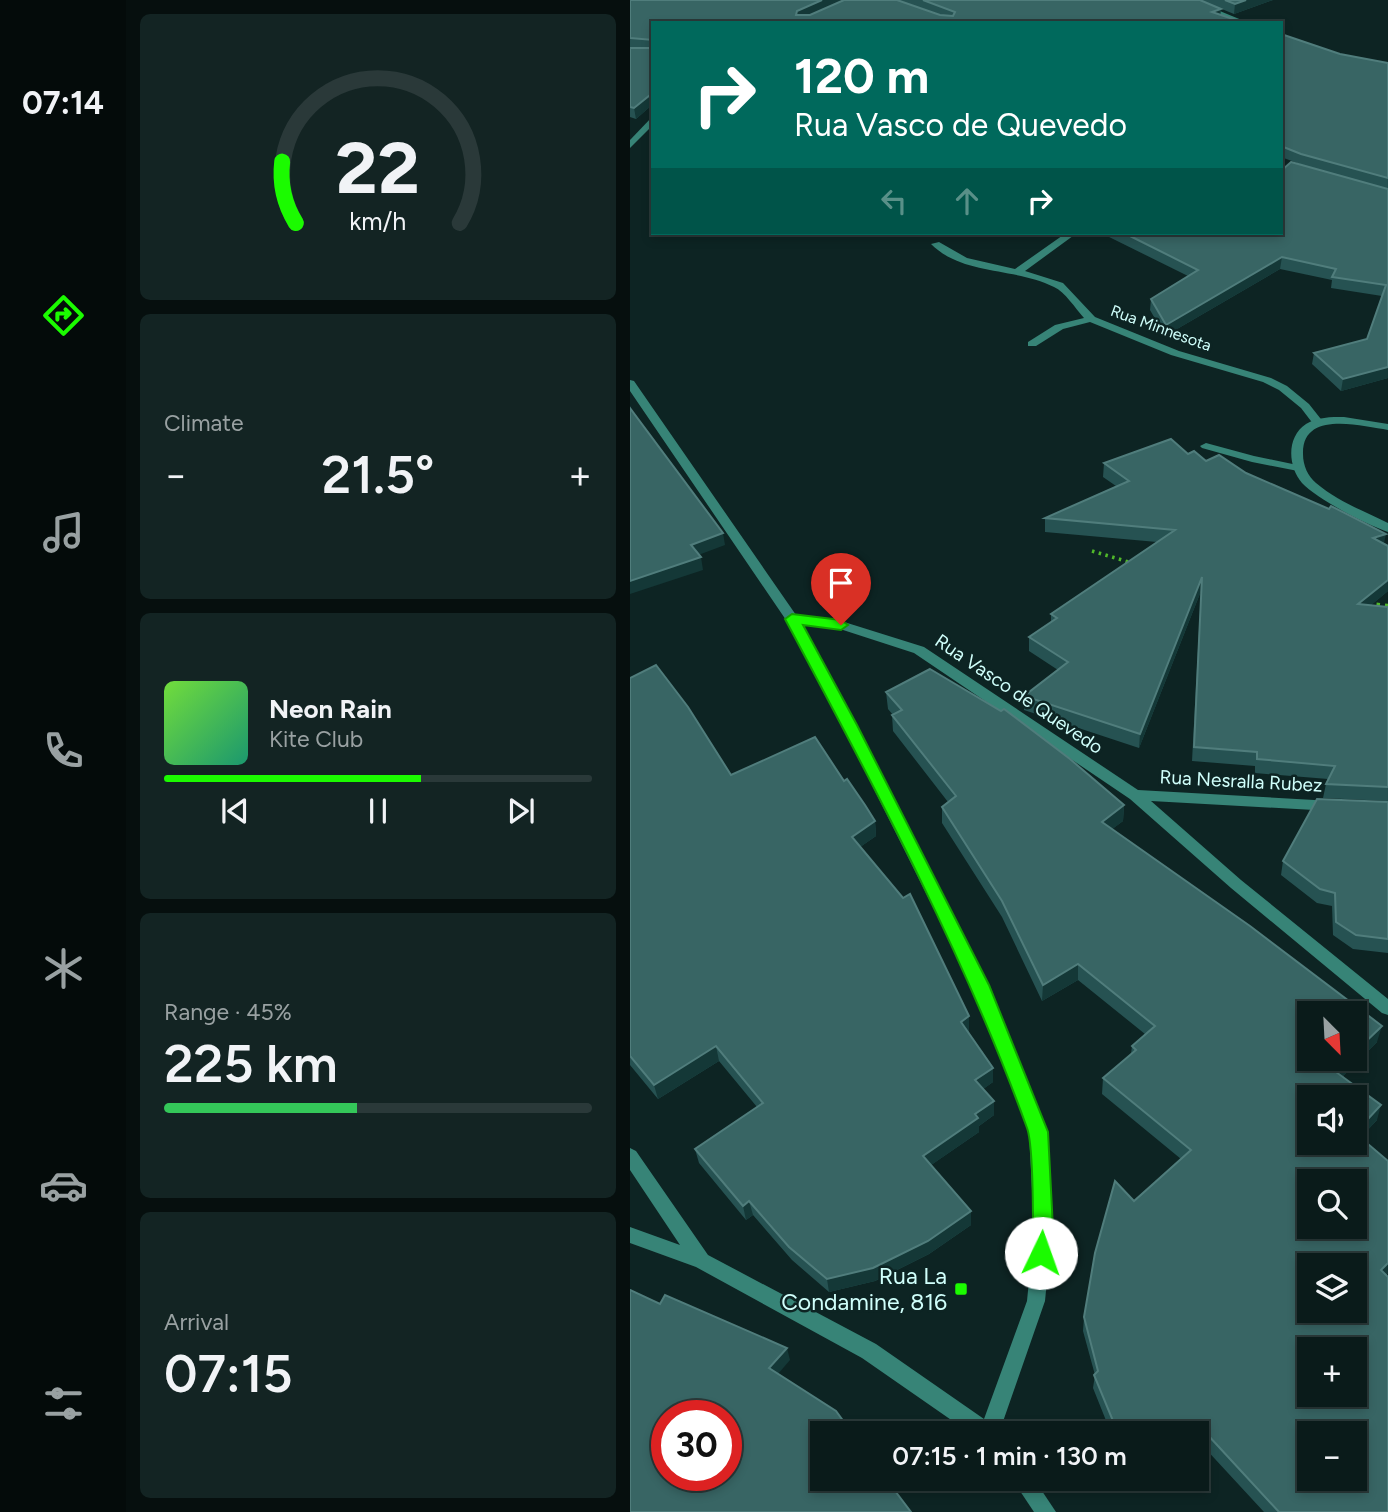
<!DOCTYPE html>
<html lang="en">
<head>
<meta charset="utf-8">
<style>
	body { margin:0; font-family:Figtree,sans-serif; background:#132423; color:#f1f3f6; height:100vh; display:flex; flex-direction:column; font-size:26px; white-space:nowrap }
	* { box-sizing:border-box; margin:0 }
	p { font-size:23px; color:#99a1a2 }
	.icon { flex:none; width:38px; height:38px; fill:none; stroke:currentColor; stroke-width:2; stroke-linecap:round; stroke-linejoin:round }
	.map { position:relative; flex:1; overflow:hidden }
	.drawer { display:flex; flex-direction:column; gap:14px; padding:14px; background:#060f0e; width:504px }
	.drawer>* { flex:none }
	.hud { position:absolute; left:21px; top:21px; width:632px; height:214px; border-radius:0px; box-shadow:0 4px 10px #0003,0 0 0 2px #2a3939; background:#00695c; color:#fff; overflow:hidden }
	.needle { width:46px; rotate:156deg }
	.fabs { position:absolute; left:667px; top:1001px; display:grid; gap:14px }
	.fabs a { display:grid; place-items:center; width:70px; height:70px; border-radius:0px; background:#0a1b1a; box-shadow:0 4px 10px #0003,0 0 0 2px #2a3939; font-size:35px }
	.speed { position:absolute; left:21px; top:1400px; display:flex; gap:14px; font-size:35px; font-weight:700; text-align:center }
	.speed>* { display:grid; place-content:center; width:91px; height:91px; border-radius:50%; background:#0a1b1a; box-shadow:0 4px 10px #0003,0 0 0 2px #2a3939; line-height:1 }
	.speed .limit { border:10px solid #d22; background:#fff; color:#111 }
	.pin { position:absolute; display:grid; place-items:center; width:60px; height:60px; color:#fff; margin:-72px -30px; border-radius:50% 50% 50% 0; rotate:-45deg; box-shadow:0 0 7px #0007 }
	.pin .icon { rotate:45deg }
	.me { position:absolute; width:77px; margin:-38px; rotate:3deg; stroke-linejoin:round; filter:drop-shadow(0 0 5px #0008) }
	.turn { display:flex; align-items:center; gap:24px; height:147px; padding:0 28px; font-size:32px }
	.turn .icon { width:91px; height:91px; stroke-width:2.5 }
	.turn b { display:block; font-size:49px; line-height:60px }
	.lanes { display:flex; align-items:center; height:66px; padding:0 28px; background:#0003; justify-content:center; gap:35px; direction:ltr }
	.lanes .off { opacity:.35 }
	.big { font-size:52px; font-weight:600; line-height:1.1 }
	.drawer .tile { flex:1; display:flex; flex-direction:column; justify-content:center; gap:10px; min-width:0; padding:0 24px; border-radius:10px; background:#132423 }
	.drawer .dial { align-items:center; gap:0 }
	.dial svg { height:182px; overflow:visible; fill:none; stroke:#2a3939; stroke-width:7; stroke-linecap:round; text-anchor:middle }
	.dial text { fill:#f1f3f6; stroke:none }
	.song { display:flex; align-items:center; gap:21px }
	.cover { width:84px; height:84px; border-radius:10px; background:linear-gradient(135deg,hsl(100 70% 55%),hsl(160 70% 35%)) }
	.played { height:7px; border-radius:4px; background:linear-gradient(90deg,#1bfb00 60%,#2a3939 60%) }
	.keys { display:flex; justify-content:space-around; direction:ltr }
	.heat { display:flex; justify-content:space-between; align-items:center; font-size:38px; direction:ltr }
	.charge { height:10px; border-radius:5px; background:linear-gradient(90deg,#34c759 45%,#2a3939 0) }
	.trip { position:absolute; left:180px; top:1421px; width:399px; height:70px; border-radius:0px; background:#0a1b1a; box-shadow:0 4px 10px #0003,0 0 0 2px #2a3939; font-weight:600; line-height:70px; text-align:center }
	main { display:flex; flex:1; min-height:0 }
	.dock { display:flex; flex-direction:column; width:126px; justify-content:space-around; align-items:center; background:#040b0a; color:#99a1a2 }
	.dock .icon { width:49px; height:49px }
	.dock .current { color:#1bfb00 }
	.dock b { font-size:32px; color:#f1f3f6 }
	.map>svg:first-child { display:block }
</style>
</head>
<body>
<main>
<nav class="dock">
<b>07:14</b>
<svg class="icon current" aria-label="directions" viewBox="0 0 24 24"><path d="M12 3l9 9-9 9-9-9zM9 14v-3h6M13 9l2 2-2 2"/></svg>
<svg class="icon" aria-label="music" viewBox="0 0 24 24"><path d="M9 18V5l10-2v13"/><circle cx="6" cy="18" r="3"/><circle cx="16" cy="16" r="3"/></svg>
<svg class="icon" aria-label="phone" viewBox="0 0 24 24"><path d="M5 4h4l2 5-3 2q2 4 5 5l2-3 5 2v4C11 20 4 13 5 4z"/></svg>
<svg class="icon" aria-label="climate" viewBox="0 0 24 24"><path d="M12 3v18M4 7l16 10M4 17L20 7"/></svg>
<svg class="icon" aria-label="car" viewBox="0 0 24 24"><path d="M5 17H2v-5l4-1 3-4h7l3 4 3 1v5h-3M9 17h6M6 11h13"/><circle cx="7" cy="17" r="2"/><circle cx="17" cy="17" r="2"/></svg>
<svg class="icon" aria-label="filters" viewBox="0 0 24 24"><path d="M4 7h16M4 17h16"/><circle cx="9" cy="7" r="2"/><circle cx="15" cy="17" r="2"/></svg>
</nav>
<section class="drawer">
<div class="tile dial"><svg viewBox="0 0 100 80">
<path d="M14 69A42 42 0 1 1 86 69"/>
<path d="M14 69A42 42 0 0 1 8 42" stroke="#1bfb00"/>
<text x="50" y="56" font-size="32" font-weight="700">22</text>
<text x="50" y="72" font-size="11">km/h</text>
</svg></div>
<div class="tile"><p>Climate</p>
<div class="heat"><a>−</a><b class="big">21.5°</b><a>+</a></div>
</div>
<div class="tile">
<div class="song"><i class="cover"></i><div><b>Neon Rain</b><p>Kite Club</p></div></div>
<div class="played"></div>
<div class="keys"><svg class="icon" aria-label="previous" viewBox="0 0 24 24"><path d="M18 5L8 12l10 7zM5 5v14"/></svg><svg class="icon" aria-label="pause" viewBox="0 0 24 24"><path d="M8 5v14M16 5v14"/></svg><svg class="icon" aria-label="next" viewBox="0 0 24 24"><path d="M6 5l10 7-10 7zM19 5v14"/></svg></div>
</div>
<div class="tile"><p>Range · 45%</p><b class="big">225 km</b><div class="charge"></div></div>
<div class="tile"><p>Arrival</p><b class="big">07:15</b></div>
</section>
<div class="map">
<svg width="758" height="1512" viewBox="0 0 758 1512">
	<rect width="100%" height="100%" fill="#0d2423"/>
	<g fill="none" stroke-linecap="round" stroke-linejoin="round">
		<path stroke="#50b82a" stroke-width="3.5" stroke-dasharray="2.5 4.5" stroke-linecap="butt" d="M462 551 502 563"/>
		<path stroke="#50b82a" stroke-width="4.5" stroke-dasharray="3.5 5" stroke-linecap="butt" d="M738 604 758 606"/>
		<g fill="#378477" fill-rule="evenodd">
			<path d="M436 233H447L395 271 433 283 465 317 549 351 641 378 657 386 679 404 694 423 692 425H684L671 408 649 390 633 382 541 355 460 322 433 329 406 346H398V342L425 325 454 318C445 308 435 292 424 287 385 267 333 276 301 244L309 242 337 258 385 269Z"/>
			<path d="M576 443 624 456 672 466 674 468 668 471 622 462 572 448 570 446Z"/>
		</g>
		<g fill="#378477" fill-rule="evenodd">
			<path d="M552 0H563L619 23H607Z"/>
			<path d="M23 116V125L0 148V140Z"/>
			<path d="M0 380 4 381 166 615 211 621 294 647 508 790 702 801 707 802 709 806 707 810 702 811 521 801 611 880 758 999V1015L752 1013 601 888 500 799 284 653 210 629 171 624 226 725 358 985 417 1132 422 1229 415 1301 369 1433H340L232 1358 66 1267 0 1243V1227L50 1245 0 1170V1148L6 1151 78 1255 246 1344 354 1419 397 1301 404 1229 399 1132 342 985 212 725 156 620 0 391Z"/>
			<path d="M714 417 758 424V430C731 426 672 410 673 454 673 466 678 476 686 483 707 501 734 511 758 523V532C737 525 687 499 672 483 658 467 656 437 676 424 687 417 701 417 714 417Z"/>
			<path d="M382 1479H404L426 1512H404Z"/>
		</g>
	</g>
	<g fill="#265252">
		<path d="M0 0H570L591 9 23 23V104L6 119 0 117Z"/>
		<path d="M570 0H643L604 14Z"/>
		<path d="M651 34 710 54 758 63V378L711 391 682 364 684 353 737 339 752 296 701 288 702 280 650 269 535 336 520 310 521 299 558 276 471 233H651L670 164 651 157Z"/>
		<path d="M558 454 576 461 616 473 758 546V591L741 605 758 607V801L693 798 696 784 698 779 625 773V766L562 761 571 591 509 748 394 710V696L428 670 399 651V637L421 622V614L527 542 415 532V518L486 486 473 477 474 463Z"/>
		<path d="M0 678 101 775 214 781 245 821 246 836 230 847 339 1016V1031L338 1032 363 1068V1082L353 1089 364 1101V1115L349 1126V1132L301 1165 341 1225 299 1254 245 1281 199 1292 162 1260 123 1215 116 1220 69 1163 65 1149 127 1107 89 1061 28 1099 0 1065Z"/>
		<path d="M256 692 494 805 493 821 482 829 747 1042 713 1076 747 1120 730 1138 758 1161V1273L756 1275 758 1512H634L573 1446 567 1451V1433H481L463 1388 465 1375 453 1331 454 1317 504 1201 551 1159 472 1094 473 1078 501 1054 502 1046 515 1034 448 980 412 1001 372 917 312 823V807L318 802 263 731 262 715H263L258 709Z"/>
		<path d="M758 802V953L723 949 703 935 702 906 687 903 651 875 653 861Z"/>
		<path d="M515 1479H537L525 1490Z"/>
	</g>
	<g fill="#143837">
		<path d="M192 0H216L168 21 166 15 167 11Z"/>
		<path d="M616 0H643L604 14 605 4Z"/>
		<path d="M591 9 590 19 582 12Z"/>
		<path d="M23 90 22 105 6 119 4 108Z"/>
		<path d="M652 257 650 269 535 336 536 325Z"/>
		<path d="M758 367V378L711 391 713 379Z"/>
		<path d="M93 533 95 545 63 557 61 545Z"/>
		<path d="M756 534 753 548 743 538Z"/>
		<path d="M71 557 73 570 0 594V581Z"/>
		<path d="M572 577 571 591 509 748 510 734Z"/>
		<path d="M758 580V591L726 618 728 604Z"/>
		<path d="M494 805 493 821 471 838 472 822Z"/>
		<path d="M245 821 246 836 223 852 222 837Z"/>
		<path d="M448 964V980L412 1001 413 985Z"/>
		<path d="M339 1016V1031L331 1037V1022Z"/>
		<path d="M752 1026 747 1042 702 1087 706 1072 719 1059H724V1053Z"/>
		<path d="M86 1046 89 1061 28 1099 24 1085Z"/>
		<path d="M363 1068V1082L345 1095V1080Z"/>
		<path d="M364 1101V1115L349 1126V1132L294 1170 293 1156 345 1114Z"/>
		<path d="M751 1105 747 1120 721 1148 725 1133Z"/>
		<path d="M119 1201 123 1215 116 1220 113 1206Z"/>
		<path d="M341 1211V1225L299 1254 245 1281 199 1292 197 1279Z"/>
		<path d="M758 1263V1273L746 1284 751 1270Z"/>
		<path d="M157 1348 160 1360 142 1381 139 1368Z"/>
		<path d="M576 1433 573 1446 567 1451V1441Z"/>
		<path d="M527 1479H537L525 1490Z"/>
	</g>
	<g fill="#386564" stroke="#507d7c" stroke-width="2" fill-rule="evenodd">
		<path d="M0 0H192L167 11 166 15H180L214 0H267L310 15 323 16 325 12 293 0H570L591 9 582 12 615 23H23V40L0 38Z"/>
		<path d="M595 0H616L605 4Z"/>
		<path d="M651 34 710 54 758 63V178L671 154 651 146Z"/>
		<path d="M23 42V90L20 95 4 108 0 107V48H21Z"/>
		<path d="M661 162 758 189V367L713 379 684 353 737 339 756 285 702 277 706 269 652 257 536 325 521 299 568 270 494 233H651V171Z"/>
		<path d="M0 408 93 533 61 545 71 557 0 581Z"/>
		<path d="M541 439 558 454 564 451 576 461 589 455 616 473 699 509 701 506 756 534 743 538 758 546V580L728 604 758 607V787L696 784 705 766 627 759V752L564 747 572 577 510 734 394 696 438 662 399 637 427 618 421 614 545 530 415 518 499 481 474 463Z"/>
		<path d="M26 665 58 707 101 775 185 737 214 781 217 779 235 805 245 821 222 837 273 898 280 894 339 1016 331 1022 363 1068 345 1080 364 1101 345 1114 348 1118 293 1156 341 1211 298 1241 243 1268 197 1279 159 1247 119 1201 113 1206 65 1149 133 1103 86 1046 24 1085 0 1056V678Z"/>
		<path d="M300 669 371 711 374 709 440 759 494 805 472 822 620 926 752 1026 724 1053V1013H679V1059H719L706 1072 751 1105 725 1133 758 1161V1263L751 1270 758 1277V1512H649L576 1433 567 1441V1433H488L464 1375 468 1371 454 1317 465 1253 485 1181 504 1201 561 1150 473 1078 506 1050 502 1046 525 1026 448 964 413 985 372 901 312 807 326 796 262 715 272 710 256 692ZM679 1097H724V1143H679ZM679 1181H724V1227H679ZM679 1265H724V1311H679ZM679 1349H724V1395H679ZM679 1433H724V1479H679Z"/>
		<path d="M687 799 758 802V939L726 935 706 922 705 893 690 889 653 861Z"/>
		<path d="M0 1290 30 1304 35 1295 157 1348 139 1368 206 1411 222 1433H192V1479H256L281 1512H0ZM37 1416H96V1475H37Z"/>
	</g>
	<path fill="#1bfb00" stroke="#12a300" stroke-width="2" d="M162 614 211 620 218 625 211 630 173 625 227 725 359 985 418 1132 423 1229 418 1260 411 1262 403 1260C399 1249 402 1239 403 1228 403 1209 403 1144 397 1128 333 951 243 784 155 619Z"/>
	<rect fill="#1bfb00" stroke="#0d2423" stroke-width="2.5" x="324" y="1282" width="14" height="14" rx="3.5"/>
	<g text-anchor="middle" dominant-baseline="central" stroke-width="5" stroke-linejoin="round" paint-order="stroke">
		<g font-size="16" fill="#d0fffb" stroke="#0d2423">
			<text transform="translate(531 328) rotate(20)">Rua Minnesota</text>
		</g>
		<g font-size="19" fill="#d0fffb" stroke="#0d2423">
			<text transform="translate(389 694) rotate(34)">Rua Vasco de Quevedo</text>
			<text transform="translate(611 781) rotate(3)">Rua Nesralla Rubez</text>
		</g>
		<g font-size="23" fill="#d0fffb" stroke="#0d2423" text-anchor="end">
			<text x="317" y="1276">Rua La<tspan x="317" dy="26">Condamine, 816</tspan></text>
		</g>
	</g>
</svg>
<div class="fabs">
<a><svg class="needle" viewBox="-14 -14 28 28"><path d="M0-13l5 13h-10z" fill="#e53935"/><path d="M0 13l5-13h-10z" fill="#99a1a2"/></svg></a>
<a><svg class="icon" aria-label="sound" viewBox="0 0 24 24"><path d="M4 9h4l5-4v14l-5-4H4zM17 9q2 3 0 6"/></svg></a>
<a><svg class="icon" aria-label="search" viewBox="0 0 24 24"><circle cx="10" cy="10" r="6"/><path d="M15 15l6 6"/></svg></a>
<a><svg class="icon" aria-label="layers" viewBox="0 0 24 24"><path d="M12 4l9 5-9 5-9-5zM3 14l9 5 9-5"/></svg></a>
<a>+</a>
<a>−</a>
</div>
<div class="speed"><div class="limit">30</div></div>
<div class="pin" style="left:211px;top:625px;background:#d93025"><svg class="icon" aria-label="arrive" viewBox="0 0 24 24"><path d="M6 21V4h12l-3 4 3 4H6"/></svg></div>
<svg class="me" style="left:411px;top:1253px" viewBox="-20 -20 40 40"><circle r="19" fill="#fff"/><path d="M0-13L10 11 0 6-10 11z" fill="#1bfb00"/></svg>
<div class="trip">07:15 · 1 min · 130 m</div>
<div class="hud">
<div class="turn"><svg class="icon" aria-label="right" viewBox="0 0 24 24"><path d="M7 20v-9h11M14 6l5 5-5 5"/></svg><div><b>120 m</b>Rua Vasco de Quevedo</div></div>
<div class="lanes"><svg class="icon off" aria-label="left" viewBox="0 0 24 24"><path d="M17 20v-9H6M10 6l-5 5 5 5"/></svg><svg class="icon off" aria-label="ahead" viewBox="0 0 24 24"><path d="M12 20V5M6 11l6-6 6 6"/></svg><svg class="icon" aria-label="right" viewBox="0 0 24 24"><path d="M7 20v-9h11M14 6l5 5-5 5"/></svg></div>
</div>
</div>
</main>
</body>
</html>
